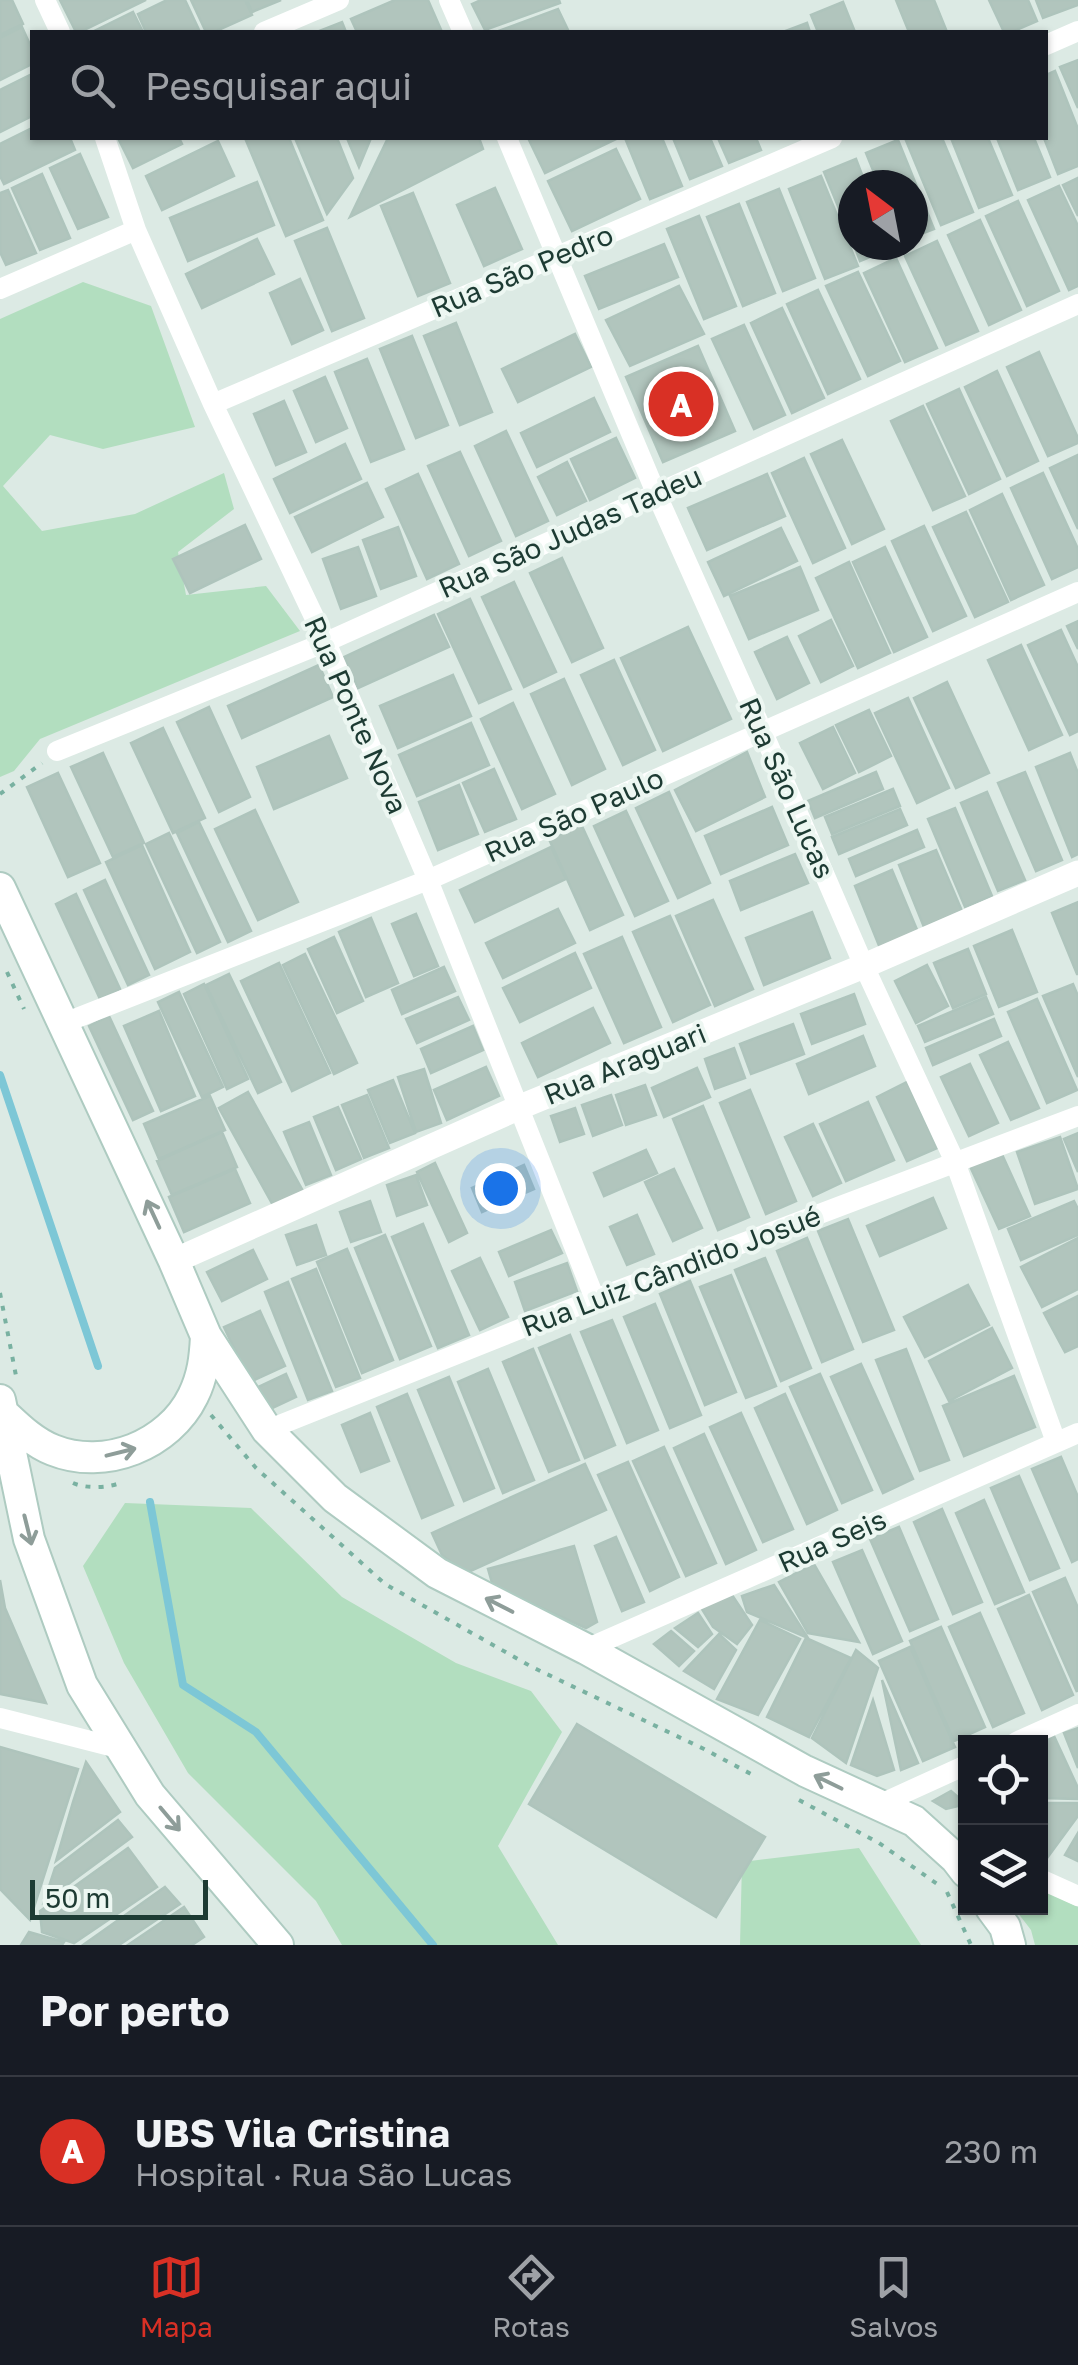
<!DOCTYPE html>
<html lang="pt">
<head>
<meta charset="utf-8">
<style>
	:root { --surface:#171b24; --page:#20242c; --text:#f1f3f6; --muted:#9ea1a6; --line:#363941; --accent:#d93025 }
	body { margin:0; font-family:"Golos Text",sans-serif; background:var(--page); color:var(--text) }
	.controls { position:absolute; right:30px; bottom:30px; display:grid; overflow:hidden; border-radius:0px; box-shadow:0 2px 8px #0004 }
	.controls button { width:90px; height:90px; display:grid; place-items:center; padding:0; border:0; border-bottom:2px solid var(--line); background:var(--surface); color:var(--text); font:50px sans-serif }
	.compass { position:absolute; left:838px; top:170px; width:90px; height:90px; border-radius:50%; background:var(--surface); box-shadow:0 2px 8px #0004; rotate:328deg }
	.scale { position:absolute; left:30px; bottom:25px; width:178px; box-sizing:border-box; padding-left:10px; border:5px solid #1d3b33; border-top:0; font-size:28px; line-height:35px; white-space:nowrap; color:#1d3b33; -webkit-text-stroke:8px #edf7f2; paint-order:stroke }
	.you { position:absolute; left:500px; top:1188px; width:35px; height:35px; margin:-25px; border:8px solid #fff; border-radius:50%; background:#1a73e8; box-shadow:0 0 0 15px #1a73e833 }
	.badge { display:grid; place-items:center; width:65px; height:65px; border-radius:50%; background:var(--accent); color:#fff; font-size:32px; font-weight:700 }
	.pin { position:absolute; translate:-50% -50%; border:5px solid #fff; box-shadow:0 2px 10px #0006 }
	.list { margin:0; padding:0; list-style:none }
	h2 { display:flex; justify-content:space-between; align-items:center; height:130px; margin:0; padding:0 40px; font-size:42px }
	h2 small { font-size:32px; font-weight:400; color:var(--muted) }
	.list li { display:grid; grid-template-columns:65px 1fr auto; gap:30px; align-items:center; box-sizing:border-box; height:150px; padding:0 40px; border-top:2px solid var(--line) }
	.list b { display:block; font-size:38px; white-space:nowrap }
	.list p { margin:0; font-size:32px; white-space:nowrap; color:var(--muted) }
	.list em { font-size:32px; font-style:normal; color:var(--muted) }
	.icon { flex:none; width:55px; height:55px; fill:none; stroke:currentColor; stroke-width:2; stroke-linecap:round; stroke-linejoin:round }
	.map { position:relative; flex:none; width:1078px; height:1945px; overflow:hidden }
	.search { position:absolute; background:var(--surface); box-shadow:0 2px 8px #0004; left:30px; right:30px; top:30px; height:110px; display:flex; align-items:center; gap:25px; box-sizing:border-box; padding:0 35px; border-radius:0px; color:var(--muted); font-size:38px }
	.sheet { height:280px; background:var(--surface) }
	nav { display:flex; justify-content:space-around; align-items:center; box-sizing:border-box; height:140px; border-top:2px solid var(--line); background:var(--surface); font-size:28px; color:var(--muted) }
	nav a { display:grid; justify-items:center; gap:5px }
	nav .on { color:var(--accent) }
	.map>svg:first-child { display:block }
	.green { fill:#b2debf }
	.lines { fill:none; stroke-linecap:round; stroke-linejoin:round }
	.stream { stroke:#7dc7d6; stroke-width:8 }
	.building { fill:#b1c5bd; stroke:#aec4bc; stroke-width:2.5 }
	.secondary-casing { stroke:#aecbc1; stroke-width:34 }
	.path { stroke:#79b1a1; stroke-width:4; stroke-dasharray:5 8; stroke-linecap:butt }
	.minor { stroke:#fff; stroke-width:20 }
	.tertiary { stroke:#fff; stroke-width:25 }
	.secondary { stroke:#fff; stroke-width:30 }
	.oneway { stroke:#8e9d99 }
	.labels { text-anchor:middle; stroke-width:8; stroke-linejoin:round; paint-order:stroke }
	.street-label { font-size:28px; fill:#1d3b33; stroke:#edf7f2 }
</style>
</head>
<body>
<div class="map">
<svg width="1078" height="1945" viewBox="0 0 1078 1945">
	<rect width="100%" height="100%" fill="#dceae4"/>
	<path class="green" d="M83 282 151 306 195 427 103 449 50 435 3 486 42 531 135 514 224 473 234 509 178 552 186 595 266 586 300 631 40 739 14 771 0 777V319Z
		M125 1503 251 1508 342 1597 456 1663 531 1691 562 1732 498 1846 558 1945H342L316 1901 188 1773 124 1663 83 1566Z
		M859 1848 921 1945H740L742 1862Z
		M1041 1889 1078 1907V1945H1035L1031 1930 1014 1908H1040Z"/>
	<g class="lines">
		<path class="stream" d="M0 1075 98 1366
			M150 1502 183 1685 256 1732 433 1945"/>
	</g>
	<path class="building" d="M0 0H12L23 24 0 35Z
		M60 0H146L80 32H76Z
		M167 0H185L200 32H146L138 14Z
		M191 0H245L252 15 214 32H206Z
		M247 0H281L252 12Z
		M395 0H428L442 32H357L351 19Z
		M481 0H559L560 3 485 30 472 4Z
		M896 0H934L947 32H909Z
		M989 0H1028L1037 21 1012 32H1004Z
		M1036 0H1078V5L1043 18Z
		M843 2 855 32H818L811 15Z
		M558 9 569 32H496Z
		M133 12 143 32H92Z
		M342 22 346 32H317Z
		M807 23 810 32H783Z
		M22 27 32 49V64L0 80V38Z
		M1078 60V108L1060 67Z
		M1055 71 1078 129V166L1058 174 1044 138 1046 75Z
		M32 74V116L0 132V90Z
		M32 128V138H70L75 150 4 184 0 176V144Z
		M118 138H179L182 144 133 168Z
		M245 138H289L323 220 286 236Z
		M295 138H337L353 178 327 214Z
		M347 138H371L359 167Z
		M388 138H479L483 149 350 217Z
		M534 138H618L545 173 529 140Z
		M625 138H662L682 186 650 199Z
		M673 138H710L722 166 690 179Z
		M718 138H756L761 150 729 163Z
		M905 138H942L973 212 941 225Z
		M951 138H988L1012 195 979 208Z
		M997 138H1034L1050 177 1018 190Z
		M898 140 934 229 913 237V185H879L866 153Z
		M218 141 234 176 162 210 146 176Z
		M616 149 640 199 572 231 548 181Z
		M80 154 108 217 78 229 50 168Z
		M856 159 866 185H853V243L824 172Z
		M42 174 70 238 40 250 12 188Z
		M821 176 858 266 825 279 789 189Z
		M1078 178V216L1063 185Z
		M257 182 274 225 188 261 170 218Z
		M1059 186 1078 226V286L1069 290 1028 200Z
		M495 188 522 249 484 266 457 205Z
		M779 189 815 278 783 291 747 202Z
		M8 190 36 253 6 265 0 252V193Z
		M413 193 450 283 418 296 381 206Z
		M1018 201 1059 291 1027 306 986 216Z
		M739 204 775 293 743 306 707 217Z
		M699 216 736 306 704 319 667 229Z
		M980 220 1021 310 989 325 948 235Z
		M327 228 364 318 332 331 295 241Z
		M257 239 274 274 202 308 186 274Z
		M937 241 978 331 946 345 905 256Z
		M664 244 678 277 599 309 585 276Z
		M854 245H891L892 248 860 261Z
		M896 258 937 348 905 362 864 273Z
		M858 272 900 361 868 376 826 286Z
		M300 279 323 330 292 344 270 293Z
		M679 286 704 334 630 366 606 320Z
		M818 290 860 379 828 394 787 304Z
		M782 308 824 398 792 413 751 323Z
		M456 323 492 412 460 425 424 336Z
		M744 325 785 415 754 429 712 339Z
		M575 334 591 367 518 402 502 369Z
		M412 336 448 425 416 438 380 349Z
		M698 346 735 431 663 462 626 377Z
		M1039 352 1078 438V443L1048 456 1007 367Z
		M367 359 404 449 371 462 335 372Z
		M997 371 1038 461 1007 476 965 387Z
		M325 377 347 428 316 442 294 391Z
		M959 389 1000 479 969 494 927 404Z
		M594 398 610 432 537 467 521 433Z
		M284 401 306 452 276 465 254 414Z
		M923 406 965 496 933 510 891 421Z
		M506 431 548 521 516 536 475 446Z
		M616 438 635 478 590 500 571 459Z
		M842 440 884 529 852 544 811 454Z
		M345 444 361 479 290 513 274 479Z
		M460 452 501 541 469 556 428 466Z
		M1078 455V529L1050 468Z
		M804 458 845 548 813 563 772 473Z
		M567 462 586 501 557 515 538 477Z
		M1043 473 1078 549V567L1052 579 1011 488Z
		M418 474 459 564 427 579 386 489Z
		M767 474 785 516 707 550 688 508Z
		M367 483 383 517 312 552 295 517Z
		M1002 494 1044 585 1011 600 970 510Z
		M966 512 1008 602 975 617 933 527Z
		M245 525 261 559 190 593 173 559Z
		M924 526 966 616 933 631 892 541Z
		M398 527 416 576 381 589 363 540Z
		M781 528 797 561 724 596 708 562Z
		M358 547 376 596 341 609 323 559Z
		M885 547 927 637 894 652 853 562Z
		M562 558 603 648 572 662 530 573Z
		M849 562 890 653 858 668 816 578Z
		M800 567 818 610 749 639 730 596Z
		M514 582 556 672 524 687 482 597Z
		M470 599 511 689 479 703 438 614Z
		M434 615 449 647 358 688 344 657Z
		M831 620 853 666 821 682 799 636Z
		M1078 621V649L1067 626Z
		M688 627 731 719 663 751 621 658Z
		M1061 630 1078 667V731L1070 735 1028 645Z
		M787 637 809 683 777 699 755 652Z
		M1021 645 1062 735 1029 750 988 660Z
		M614 660 655 750 623 765 581 675Z
		M319 665 333 697 242 738 228 706Z
		M453 675 471 716 398 748 380 706Z
		M564 679 605 769 572 785 531 694Z
		M947 682 989 773 956 788 914 698Z
		M908 698 949 788 917 803 875 713Z
		M513 703 555 794 522 809 481 719Z
		M209 707 250 797 219 812 177 722Z
		M869 710 891 756 859 772 836 725Z
		M471 723 489 765 417 796 399 755Z
		M833 727 855 773 823 789 800 743Z
		M163 728 205 818 173 833 131 743Z
		M329 736 347 778 274 809 257 767Z
		M747 752 765 797 696 831 675 790Z
		M103 753 144 843 113 857 71 767Z
		M1070 753 1078 773V854L1072 857 1036 767Z
		M494 769 516 819 485 832 463 783Z
		M876 772 883 789 815 818 808 801Z
		M1025 772 1062 860 1036 871 998 783Z
		M58 773 100 863 68 877 27 787Z
		M459 785 478 834 438 850 419 802Z
		M893 789 900 806 832 834 825 817Z
		M669 792 710 883 678 898 636 808Z
		M987 792 1025 880 998 891 961 803Z
		M772 807 788 845 721 874 705 836Z
		M955 808 992 896 965 907 928 819Z
		M900 809 907 825 839 854 832 837Z
		M255 810 298 902 258 920 215 829Z
		M626 811 668 901 635 916 594 826Z
		M199 822 251 931 228 942 177 833Z
		M581 824 623 915 590 930 549 839Z
		M917 830 924 847 856 876 849 859Z
		M169 833 220 942 197 953 146 844Z
		M142 845 190 952 155 969 106 862Z
		M551 847 566 879 475 922 460 890Z
		M936 850 962 911 924 927 899 865Z
		M795 854 808 883 741 910 730 881Z
		M892 870 918 932 880 948 855 886Z
		M105 880 149 975 128 985 84 890Z
		M76 894 120 989 100 999 56 904Z
		M713 900 753 989 715 1006 676 916Z
		M1078 902V974H1077L1052 913Z
		M558 909 575 943 503 978 486 943Z
		M812 912 830 958 764 985 746 938Z
		M416 914 438 966 414 976 392 924Z
		M670 916 710 1005 673 1022 633 932Z
		M371 918 398 983 366 997 339 932Z
		M1012 930 1037 992 999 1007 974 946Z
		M334 937 363 1001 337 1013 308 949Z
		M622 937 661 1027 624 1043 584 954Z
		M968 949 986 994 953 1008 934 963Z
		M575 953 591 988 520 1022 503 988Z
		M305 954 357 1063 334 1074 283 965Z
		M279 963 330 1073 292 1091 241 981Z
		M927 965 948 1006 916 1023 895 981Z
		M444 967 455 991 402 1014 392 990Z
		M229 974 281 1082 258 1093 206 985Z
		M204 984 248 1079 227 1089 184 994Z
		M1073 984 1078 996V1077L1043 996Z
		M179 992 223 1087 202 1097 158 1002Z
		M854 994 865 1024 812 1044 801 1014Z
		M458 997 469 1020 417 1043 406 1019Z
		M986 997 993 1014 925 1042 918 1026Z
		M1037 999 1077 1090 1047 1103 1008 1012Z
		M593 1008 610 1043 538 1077 522 1043Z
		M159 1011 195 1096 161 1111 124 1026Z
		M109 1016 153 1111 133 1120 89 1026Z
		M994 1019 1001 1036 933 1065 926 1048Z
		M793 1024 804 1054 751 1074 740 1044Z
		M473 1026 483 1050 431 1073 421 1049Z
		M863 1036 875 1066 809 1094 797 1064Z
		M1008 1042 1039 1108 1011 1120 980 1055Z
		M734 1048 745 1078 715 1089 705 1059Z
		M970 1064 998 1123 969 1136 941 1077Z
		M486 1067 499 1096 447 1120 434 1090Z
		M697 1068 710 1097 664 1117 652 1088Z
		M424 1069 441 1123 416 1132 398 1077Z
		M393 1080 415 1133 390 1143 368 1090Z
		M907 1082 937 1148 907 1161 877 1097Z
		M645 1085 656 1115 626 1125 616 1095Z
		M750 1090 796 1201 766 1214 720 1103Z
		M248 1092 303 1191 274 1207 219 1108Z
		M367 1095 389 1148 364 1158 342 1105Z
		M611 1095 622 1125 593 1136 582 1105Z
		M210 1096 225 1130 159 1159 144 1124Z
		M868 1102 894 1160 846 1181 820 1124Z
		M703 1106 749 1217 718 1230 673 1119Z
		M338 1107 361 1159 336 1170 314 1117Z
		M575 1108 584 1134 560 1142 551 1116Z
		M309 1122 331 1175 306 1185 284 1132Z
		M813 1124 841 1183 813 1196 785 1137Z
		M222 1132 237 1167 172 1195 157 1161Z
		M1078 1133V1172L1064 1139Z
		M1060 1137 1078 1189 1035 1204 1017 1152Z
		M646 1150 657 1173 604 1196 594 1173Z
		M1000 1150 1030 1216 999 1229 969 1164Z
		M435 1163 467 1233 449 1242 417 1172Z
		M524 1165 534 1189 482 1212 472 1188Z
		M235 1169 250 1203 184 1232 169 1197Z
		M674 1169 702 1228 673 1241 645 1182Z
		M416 1175 427 1205 397 1216 387 1185Z
		M933 1198 946 1228 880 1256 867 1226Z
		M370 1201 381 1232 351 1242 340 1212Z
		M1074 1201 1078 1209V1235L1021 1260 1008 1229Z
		M637 1215 654 1254 627 1265 610 1227Z
		M848 1219 894 1330 863 1342 818 1231Z
		M423 1224 469 1335 438 1348 392 1237Z
		M316 1225 326 1255 297 1265 286 1235Z
		M551 1230 562 1253 509 1276 499 1252Z
		M385 1235 431 1346 400 1359 355 1248Z
		M807 1238 853 1349 822 1362 777 1251Z
		M1078 1238V1289L1042 1307 1021 1267Z
		M347 1249 393 1360 362 1373 317 1262Z
		M253 1250 267 1279 222 1301 207 1272Z
		M480 1258 508 1317 480 1330 452 1271Z
		M765 1258 811 1368 781 1381 735 1270Z
		M567 1263 577 1291 525 1311 515 1282Z
		M316 1269 360 1378 336 1387 292 1279Z
		M731 1275 776 1386 746 1398 700 1287Z
		M690 1281 736 1392 705 1405 660 1294Z
		M288 1282 332 1391 308 1400 265 1292Z
		M968 1285 989 1325 925 1357 904 1317Z
		M1078 1296V1346L1065 1352 1044 1313Z
		M655 1304 701 1415 670 1428 624 1317Z
		M260 1311 285 1366 250 1382 224 1327Z
		M612 1320 658 1430 627 1443 581 1332Z
		M992 1328 1012 1368 949 1401 929 1361Z
		M570 1335 615 1445 585 1458 539 1348Z
		M533 1349 579 1460 549 1472 503 1362Z
		M906 1349 949 1460 920 1471 876 1360Z
		M861 1364 913 1479 883 1493 831 1377Z
		M488 1369 534 1480 503 1493 458 1382Z
		M286 1374 296 1397 268 1410 258 1387Z
		M820 1374 872 1490 842 1503 790 1387Z
		M1014 1376 1035 1427 964 1456 943 1406Z
		M449 1377 494 1488 464 1501 418 1390Z
		M407 1394 453 1505 422 1518 377 1407Z
		M785 1394 837 1510 807 1524 755 1408Z
		M370 1413 389 1461 361 1472 342 1425Z
		M741 1413 793 1529 763 1542 710 1427Z
		M704 1434 756 1550 726 1564 674 1448Z
		M664 1447 716 1563 686 1576 633 1461Z
		M1061 1457 1078 1497V1559L1072 1562 1032 1469Z
		M628 1462 679 1577 650 1591 598 1475Z
		M585 1464 606 1510 466 1573 442 1555 432 1533Z
		M1019 1476 1059 1568 1030 1580 991 1488Z
		M984 1500 1024 1592 995 1604 956 1513Z
		M942 1509 982 1602 953 1614 914 1522Z
		M899 1527 938 1619 910 1631 870 1539Z
		M616 1537 644 1602 622 1611 595 1546Z
		M574 1546 597 1622 586 1628 493 1586 488 1569Z
		M862 1550 902 1641 873 1654 833 1562Z
		M814 1564 859 1642 808 1633 779 1582Z
		M1065 1578 1078 1608 1077 1692 1033 1592Z
		M0 1580 5 1608 46 1703 0 1694Z
		M774 1585 808 1638 747 1612 742 1596Z
		M732 1595 752 1625 737 1644 713 1627 700 1606Z
		M1029 1595 1073 1695 1042 1710 998 1609Z
		M698 1613 712 1634 698 1647 675 1628Z
		M980 1613 1024 1713 993 1727 949 1627Z
		M760 1620 800 1639 758 1715 717 1699Z
		M941 1627 985 1727 954 1741 910 1641Z
		M671 1631 694 1651 679 1666 654 1644Z
		M719 1634 736 1650 714 1689 684 1671Z
		M806 1638 851 1658 809 1737 767 1717Z
		M910 1647 955 1747 923 1761 879 1661Z
		M856 1650 878 1668 846 1763 812 1738Z
		M882 1680 918 1763 901 1770Z
		M873 1700 894 1770 877 1776 851 1765Z
		M577 1724 765 1837 716 1917 529 1804Z
		M1078 1728V1768L1064 1733Z
		M1054 1736 1078 1788V1799L1040 1798V1743Z
		M0 1747 78 1769 30 1920 0 1889Z
		M86 1762 120 1812 56 1861 73 1802Z
		M951 1791 966 1804 946 1809 933 1801Z
		M1048 1803H1078V1816L1047 1858 1040 1854V1818Z
		M118 1820 132 1837 44 1902 55 1868Z
		M1078 1833V1861L1065 1855Z
		M128 1848 157 1887 74 1943 42 1932 40 1911Z
		M165 1887 180 1904 119 1945H83Z
		M184 1907 204 1937 192 1945H128Z
		M29 1932 64 1942 62 1945H21Z"/>
	<g class="lines">
		<defs>
			<path id="secondary" d="M0 888 174 1261 206 1336 267 1430 335 1498 437 1573 586 1649 805 1771 914 1821 956 1859 966 1872
				M0 1400 29 1539 82 1685 150 1795 278 1945
				M3 1413C18 1427 33 1442 53 1450 105 1471 169 1445 193 1396 203 1376 205 1357 206 1336
				M991 1908 1005 1927 1010 1945"/>
		</defs>
		<use href="#secondary" class="secondary-casing"/>
		<path class="path" d="M0 794 42 763
			M7 972 24 1009
			M0 1293 17 1381
			M211 1415 256 1468 385 1584 532 1667 704 1749 751 1774
			M73 1483C86 1489 110 1488 122 1482
			M799 1800 879 1843 940 1886
			M947 1892 971 1945"/>
		<path class="minor" d="M45 0 60 32
			M449 0 463 32
			M264 32 339 0
			M1046 45 1078 31
			M105 138 136 230 213 404 326 642 428 880 595 1299
			M507 138 656 493 762 730 864 966 955 1162 1056 1442
			M0 289 136 230
			M213 404 832 138
			M57 751 326 642 1078 304
			M64 1023 428 880 1078 592
			M267 1430 595 1299 1078 1116
			M586 1649 1078 1433
			M0 1718 122 1749
			M1016 1742 1078 1714
			M876 1806 966 1765
			M1040 1879 1078 1896"/>
		<path class="tertiary" d="M174 1261 520 1107 864 966 1078 873"/>
		<use href="#secondary" class="secondary"/>
	</g>
	<defs><path id="oneway-shaft" d="M-6 0H5M1.5-3L5.5 0L1.5 3" fill="none" stroke-width="1.6" stroke-linecap="round" stroke-linejoin="round" transform="scale(2.5)"/></defs>
	<g class="oneway">
		<use href="#oneway-shaft" transform="translate(153 1214) rotate(-115)"/>
		<use href="#oneway-shaft" transform="translate(121 1452) rotate(-14)"/>
		<use href="#oneway-shaft" transform="translate(28 1530) rotate(76)"/>
		<use href="#oneway-shaft" transform="translate(499 1605) rotate(-153)"/>
		<use href="#oneway-shaft" transform="translate(828 1782) rotate(-154)"/>
		<use href="#oneway-shaft" transform="translate(170 1819) rotate(50)"/>
	</g>
	<g class="labels">
		<g class="street-label">
			<text transform="translate(522 271) rotate(-23)" y="10">Rua São Pedro</text>
			<text transform="translate(570 532) rotate(-24)" y="10">Rua São Judas Tadeu</text>
			<text transform="translate(356 715) rotate(66)" y="10">Rua Ponte Nova</text>
			<text transform="translate(787 788) rotate(66)" y="10">Rua São Lucas</text>
			<text transform="translate(574 815) rotate(-24)" y="10">Rua São Paulo</text>
			<text transform="translate(625 1064) rotate(-22)" y="10">Rua Araguari</text>
			<text transform="translate(671 1271) rotate(-21)" y="10">Rua Luiz Cândido Josué</text>
			<text transform="translate(832 1541) rotate(-24)" y="10">Rua Seis</text>
		</g>
	</g>
</svg>
<div class="controls">
<button><svg class="icon" aria-label="locate" viewBox="0 0 24 24"><circle cx="12" cy="12" r="6"/><path d="M12 2v4M12 18v4M2 12h4M18 12h4"/></svg></button>
<button><svg class="icon" aria-label="layers" viewBox="0 0 24 24"><path d="M12 4l9 5-9 5-9-5zM3 14l9 5 9-5"/></svg></button>
</div>
<svg class="compass" viewBox="-18 -18 36 36"><path d="M0-13l5 13h-10z" fill="#e53935"/><path d="M0 13l5-13h-10z" fill="#9ea1a6"/></svg>
<div class="scale">50 m</div>
<div class="you"></div>
<div class="pin badge" style="left:681px;top:404px">A</div>
<div class="search"><svg class="icon" aria-label="search" viewBox="0 0 24 24"><circle cx="10" cy="10" r="6"/><path d="M15 15l6 6"/></svg>Pesquisar aqui</div>
</div>
<section class="sheet">
<h2>Por perto<small></small></h2>
<ul class="list">
<li><span class="badge">A</span><div><b>UBS Vila Cristina</b><p>Hospital · Rua São Lucas</p></div><em>230 m</em></li>
</ul>
</section>
<nav>
<a class="on"><svg class="icon" aria-label="map" viewBox="0 0 24 24"><path d="M3 6l6-2 6 2 6-2v14l-6 2-6-2-6 2zM9 4v14M15 6v14"/></svg>Mapa</a>
<a><svg class="icon" aria-label="directions" viewBox="0 0 24 24"><path d="M12 3l9 9-9 9-9-9zM9 14v-3h6M13 9l2 2-2 2"/></svg>Rotas</a>
<a><svg class="icon" aria-label="saved" viewBox="0 0 24 24"><path d="M7 4h10v16l-5-4-5 4z"/></svg>Salvos</a>
</nav>
</body>
</html>
